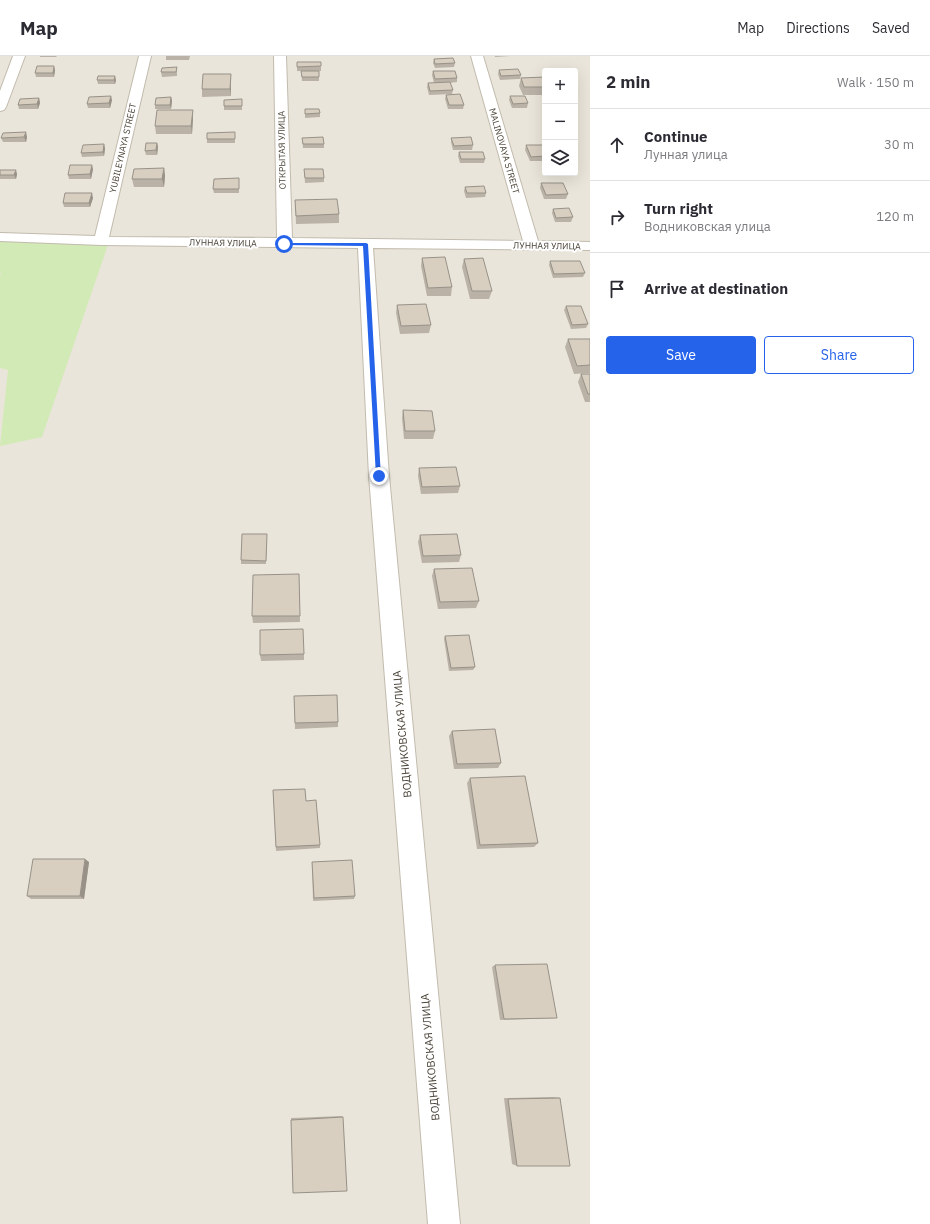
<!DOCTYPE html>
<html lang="en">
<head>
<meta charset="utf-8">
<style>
	:root { --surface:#fff; --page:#f2f2f3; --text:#2b2b33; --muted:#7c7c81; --line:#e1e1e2; --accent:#2563eb }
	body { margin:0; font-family:"IBM Plex Sans",sans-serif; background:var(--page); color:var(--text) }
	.controls { position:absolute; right:12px; top:12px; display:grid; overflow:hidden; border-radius:4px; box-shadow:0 4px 16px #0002 }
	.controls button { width:36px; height:36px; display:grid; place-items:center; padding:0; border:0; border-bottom:1px solid var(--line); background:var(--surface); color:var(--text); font:20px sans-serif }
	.stop { position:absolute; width:12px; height:12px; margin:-9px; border:3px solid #2563eb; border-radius:50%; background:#fff }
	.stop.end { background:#2563eb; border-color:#fff; box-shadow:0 1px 4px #0008 }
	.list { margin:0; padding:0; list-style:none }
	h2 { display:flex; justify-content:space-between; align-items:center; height:52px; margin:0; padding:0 16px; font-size:17px }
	h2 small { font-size:13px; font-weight:400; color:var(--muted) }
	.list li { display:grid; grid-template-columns:26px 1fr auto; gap:12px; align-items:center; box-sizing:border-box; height:72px; padding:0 16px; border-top:1px solid var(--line) }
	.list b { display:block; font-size:15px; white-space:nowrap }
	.list p { margin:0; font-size:13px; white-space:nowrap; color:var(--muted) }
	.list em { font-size:13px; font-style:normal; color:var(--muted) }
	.actions { display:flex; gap:8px; padding:12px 16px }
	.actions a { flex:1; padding:9px 0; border:1px solid var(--accent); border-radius:4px; text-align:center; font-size:14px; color:var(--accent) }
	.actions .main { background:var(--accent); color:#fff }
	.icon { flex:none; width:22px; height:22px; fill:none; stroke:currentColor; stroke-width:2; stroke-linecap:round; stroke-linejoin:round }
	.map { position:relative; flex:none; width:590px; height:1168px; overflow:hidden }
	header { display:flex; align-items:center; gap:24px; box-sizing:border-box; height:56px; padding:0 20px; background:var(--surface); border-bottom:1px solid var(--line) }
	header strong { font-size:19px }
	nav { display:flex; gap:22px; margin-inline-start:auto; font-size:14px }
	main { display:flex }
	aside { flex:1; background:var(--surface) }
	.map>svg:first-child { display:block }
	.residential { fill:#eae5da; fill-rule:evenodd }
	.green { fill:#d2eab5 }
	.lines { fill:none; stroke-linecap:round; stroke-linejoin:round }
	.minor-casing { stroke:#c2bbae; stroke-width:2 }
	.minor { fill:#fff; fill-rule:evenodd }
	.wall { fill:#bab2a6 }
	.shaded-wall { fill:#979187 }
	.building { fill:#d8cfc1; stroke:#979187 }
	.route { fill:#2563eb }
	.labels { text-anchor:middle; stroke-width:4; stroke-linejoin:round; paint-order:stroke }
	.far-street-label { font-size:9px; fill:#4b4439; stroke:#fff }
	.street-label { font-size:11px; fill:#4b4439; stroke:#fff }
</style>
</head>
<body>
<header>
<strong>Map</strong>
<nav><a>Map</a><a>Directions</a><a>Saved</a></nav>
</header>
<main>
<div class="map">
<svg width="590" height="1168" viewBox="0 0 590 1168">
	<rect width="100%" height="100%" fill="#f6f3ec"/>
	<path class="residential" d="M0 0H590V1168H0ZM545 15H575V117H545Z"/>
	<path class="green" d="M0 182 110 183 42 381 0 390 8 314 0 312V220L1 218 0 217Z"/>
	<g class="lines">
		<defs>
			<path id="minor" d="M13 0H25L6 51 4 54 0 55V35Z
				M139 0H151L109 181 277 182 274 0H286L292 182 523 185 471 0H483L538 185 590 186V194L373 192 389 420 460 1168H428L369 420 358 192 101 189 0 185V177L95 180Z"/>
		</defs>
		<use href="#minor" class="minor-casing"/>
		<use href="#minor" class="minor"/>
	</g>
	<path class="wall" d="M40 0H57L56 1H40Z
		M166 0H190L189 4H166Z
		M495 0H510L495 1Z
		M434 3 455 7 454 11 435 12 433 7Z
		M297 6H321V15H297Z
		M55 14 54 21H36L35 17Z
		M499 14 521 19 520 23 500 24 498 18Z
		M177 15V20L162 21 161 16Z
		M301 15 319 21V25H302Z
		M433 15 457 22V26L450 27 453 34 452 38 429 39 427 31 428 27H434L432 19Z
		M545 21V39H523L519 30 521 22Z
		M97 24H116L115 28H98Z
		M231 25V40L202 41V33Z
		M446 39 464 49 463 53H448L445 43Z
		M510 40 528 47 527 52H512L509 44Z
		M171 41 172 45 171 53H155V49Z
		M39 42 40 47 38 53H19L18 49Z
		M242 43V54H224V50Z
		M112 44 110 52H88L87 48Z
		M305 53 320 57V61L305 62Z
		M193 62 192 78H156L155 70Z
		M235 76V87H207V83Z
		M27 81 26 86H3L1 82Z
		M302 82 324 88V92H303Z
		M451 82 473 89 472 94H453L451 86Z
		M157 87 158 91 157 99H146L145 95Z
		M104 88 105 93 104 100 82 101 81 97Z
		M526 89H545V105H530L525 94Z
		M459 96 485 103 484 107H460L458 100Z
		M164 112 165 120 164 131H134L132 123Z
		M93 113 91 123H69L68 119Z
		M304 113 324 122V126L305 127Z
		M0 114 17 118 16 123H0Z
		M239 122V137H214L213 133Z
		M541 127 568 138 566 143H544L540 132Z
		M465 131 486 137 485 141 466 142 464 135Z
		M93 142 90 151H64L63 147Z
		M295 144 339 158V167L296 168Z
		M553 153 573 161 571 166H555L552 157Z
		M422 202 452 231 451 240H427L421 210Z
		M464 203 492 235 489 243H470L462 211Z
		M550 205 585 217 583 221 553 222 549 209Z
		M397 249 431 269 429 277 400 278 396 257Z
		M566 250 588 268 586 272 571 273 564 254Z
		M568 283H590V317L574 318 565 291Z
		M581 318H590V346H585L578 326Z
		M403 354 435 375 433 383H404L402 362Z
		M419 412 460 430 458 437 421 438 418 420Z
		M420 479 461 499 459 506 422 507 418 486Z
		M267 482 266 508H241V504Z
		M434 513 479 545 476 552 438 553 432 520Z
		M299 518 300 566 253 567 252 560Z
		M445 580 475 611 473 614 449 615 444 583Z
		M304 598V604L261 605 260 599Z
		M294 640 338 666V671L295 673Z
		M452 675 501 707 498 712 454 713 449 680Z
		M470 722 538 787 534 791 477 793 467 727Z
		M273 734 306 745 320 789V792L276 795Z
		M89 806 84 843H31L27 840Z
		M312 806 355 840 354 843 313 845Z
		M495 909 557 962 500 964 492 911Z
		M554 1041 560 1042 517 1110 512 1108 504 1042Z
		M342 1060 343 1061 293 1137 291 1062Z"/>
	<path class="shaded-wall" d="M54 10 55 14 54 21 53 17Z
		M231 18V40L230 33Z
		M115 20 116 24 115 28 114 24Z
		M111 40 112 44 110 52 109 47Z
		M171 41 172 45 171 53 170 49Z
		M39 42 40 47 38 53 37 48Z
		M193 54V62L192 78 191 70Z
		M26 76 27 81 26 86 24 81Z
		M157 87 158 91 157 99 156 94Z
		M104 88 105 93 104 100 103 96Z
		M92 109 93 113 91 123 90 118Z
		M164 112 165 120 164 131 162 123Z
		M16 114 17 118 16 123 14 119Z
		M92 137 93 142 90 151 89 147Z
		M85 803 89 806 84 843 80 840Z"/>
	<path class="building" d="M453 2 455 7 435 8 434 3Z
		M297 6H321V10L297 11Z
		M37 10H54L53 17H35Z
		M177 11 176 16H161L162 12Z
		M518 13 521 19 501 20 499 14Z
		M301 15H319V21H302Z
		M433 15H455L457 22 435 23Z
		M203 18H231L230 33H202Z
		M98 20H115L114 24H97Z
		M545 21V31H524L521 22Z
		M450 26 453 34 430 35 428 27Z
		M460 38 464 49H449L446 39Z
		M111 40 109 47 87 48 89 41Z
		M510 40H525L528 47 513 48Z
		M171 41 170 49H155L156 42Z
		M39 42 37 48 18 49 20 43Z
		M242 43V50H224V44Z
		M305 53H319L320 57 305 58Z
		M157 54H193L191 70H155Z
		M26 76 24 81 1 82 3 77Z
		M235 76V83H207V77Z
		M323 81 324 88H303L302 82Z
		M471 81 473 89 454 90 451 82Z
		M146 87H157L156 94 145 95Z
		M104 88 103 96 81 97 83 89Z
		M526 89H545V100L531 101Z
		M459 96H483L485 103H461Z
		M70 109H92L90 118 68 119Z
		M164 112 162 123H132L134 113Z
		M304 113H323L324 122H305Z
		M0 114H16L14 119H0Z
		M239 122V133H213L214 123Z
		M541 127H563L568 138 546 139Z
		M484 130 486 137H467L465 131Z
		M65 137H92L89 147H63Z
		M337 143 339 158 296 160 295 144Z
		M569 152 573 161 556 162 553 153Z
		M445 201 452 231 428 232 422 202Z
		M483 202 492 235H472L464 203Z
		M550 205H580L585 217 554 218Z
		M426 248 431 269 401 270 397 249Z
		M566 250H581L588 268 572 269Z
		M568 283H590V309L577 310Z
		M581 318H590V338H588Z
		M403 354 432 355 435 375H405Z
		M456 411 460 430 422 431 419 412Z
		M242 478H267L266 505 241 504Z
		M457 478 461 499 423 500 420 479Z
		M472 512 479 545 440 546 434 513Z
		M299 518 300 560H252L253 519Z
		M303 573 304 598 260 599V574Z
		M469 579 475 611 451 612 445 580Z
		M337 639 338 666 295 667 294 640Z
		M495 673 501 707 457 708 452 675Z
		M525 720 538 787 480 789 470 722Z
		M305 733 306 745 316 744 320 789 276 791 273 734Z
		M33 803H85L80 840H27Z
		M352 804 355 840 314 842 312 806Z
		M547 908 557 962 504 963 495 909Z
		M560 1042 570 1110H517L508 1043Z
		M343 1061 347 1135 293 1137 291 1064Z"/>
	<path class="route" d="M283 187H366L368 188 381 422 376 420 363 190 284 189Z"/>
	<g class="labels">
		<g class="far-street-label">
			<text transform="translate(123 92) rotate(-77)" y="3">YUBILEYNAYA STREET</text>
			<text transform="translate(282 94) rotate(-91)" y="3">ОТКРЫТАЯ УЛИЦА</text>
			<text transform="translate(504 95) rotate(74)" y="3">MALINOVAYA STREET</text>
			<text transform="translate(223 187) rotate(1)" y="3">ЛУННАЯ УЛИЦА</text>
			<text transform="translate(547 190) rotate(1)" y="3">ЛУННАЯ УЛИЦА</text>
		</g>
		<g class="street-label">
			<text transform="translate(402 678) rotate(-95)" y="4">ВОДНИКОВСКАЯ УЛИЦА</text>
			<text transform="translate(430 1001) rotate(-95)" y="4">ВОДНИКОВСКАЯ УЛИЦА</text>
		</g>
	</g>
</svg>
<div class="controls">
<button>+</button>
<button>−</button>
<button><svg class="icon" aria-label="layers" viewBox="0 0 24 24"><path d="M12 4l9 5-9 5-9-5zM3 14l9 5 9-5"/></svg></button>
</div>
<div class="stop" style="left:284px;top:188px"></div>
<div class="stop end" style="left:379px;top:420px"></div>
</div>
<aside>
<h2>2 min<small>Walk · 150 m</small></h2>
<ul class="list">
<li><svg class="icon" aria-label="ahead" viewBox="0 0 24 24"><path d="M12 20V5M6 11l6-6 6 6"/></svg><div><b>Continue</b><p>Лунная улица</p></div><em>30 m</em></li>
<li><svg class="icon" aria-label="right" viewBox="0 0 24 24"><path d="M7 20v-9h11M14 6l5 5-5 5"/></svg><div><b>Turn right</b><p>Водниковская улица</p></div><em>120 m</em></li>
<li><svg class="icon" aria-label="arrive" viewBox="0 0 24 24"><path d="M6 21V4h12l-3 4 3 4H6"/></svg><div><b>Arrive at destination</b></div></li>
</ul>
<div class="actions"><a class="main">Save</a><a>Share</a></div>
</aside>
</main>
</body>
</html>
